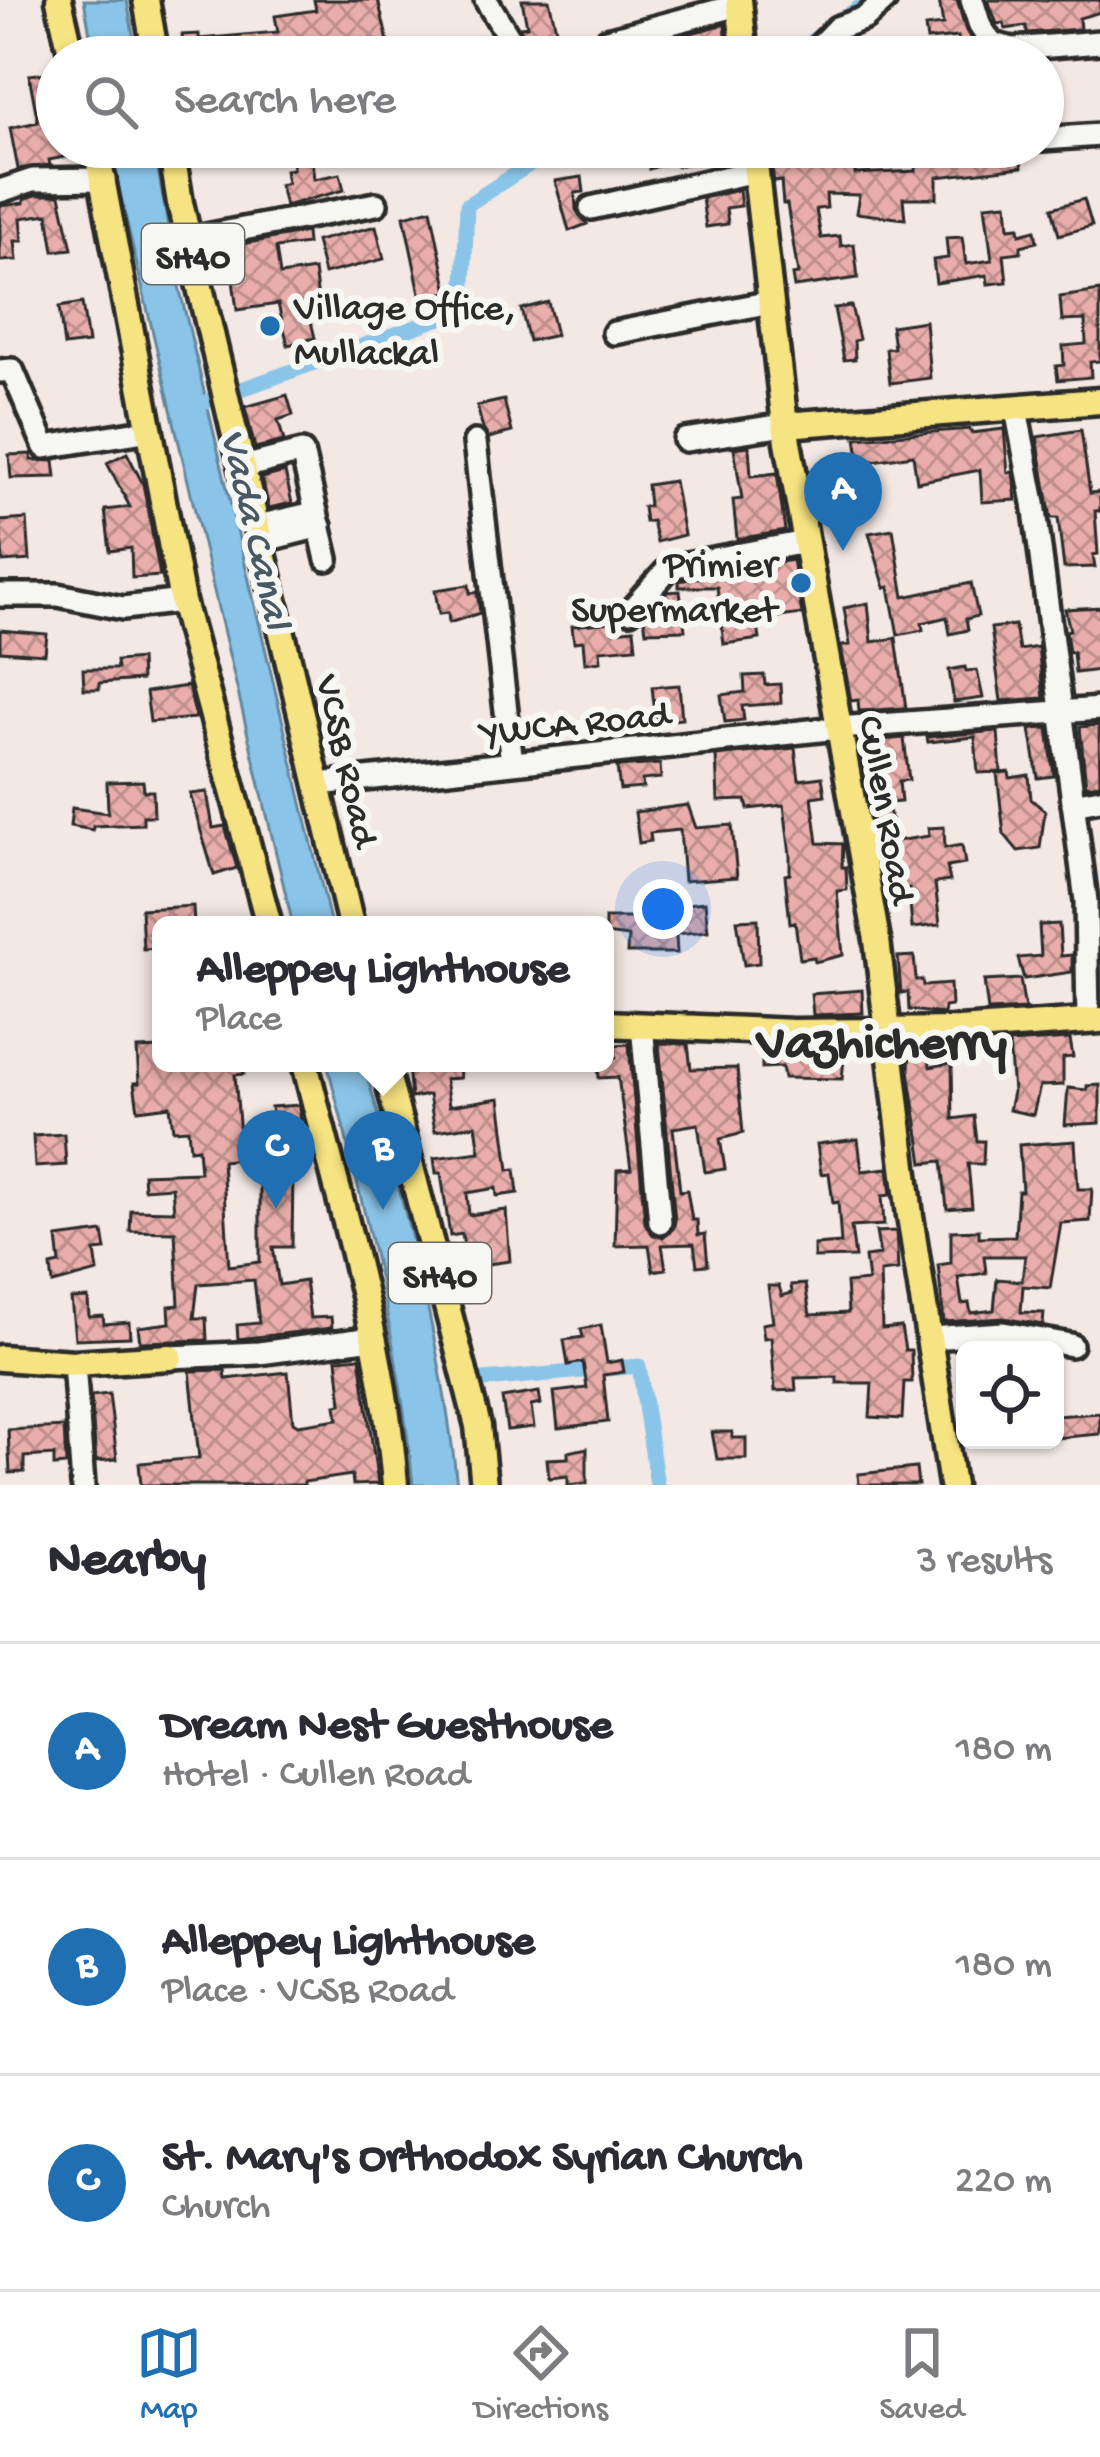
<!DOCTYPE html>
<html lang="en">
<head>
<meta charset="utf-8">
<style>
	:root { --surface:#fff; --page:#f7f7f7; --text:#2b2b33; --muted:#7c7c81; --line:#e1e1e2; --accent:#1f6fb2 }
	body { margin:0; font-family:"Gochi Hand",sans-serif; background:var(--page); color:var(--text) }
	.controls { position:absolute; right:36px; bottom:36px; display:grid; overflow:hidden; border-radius:18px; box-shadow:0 3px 9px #0004 }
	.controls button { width:108px; height:108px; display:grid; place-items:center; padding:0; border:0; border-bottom:3px solid var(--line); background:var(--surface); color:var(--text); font:60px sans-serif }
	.you { position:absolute; left:663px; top:909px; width:42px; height:42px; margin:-30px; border:9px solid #fff; border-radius:50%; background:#1a73e8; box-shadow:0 0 0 18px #1a73e833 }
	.badge { display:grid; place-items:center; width:78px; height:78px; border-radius:50%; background:var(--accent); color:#fff; font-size:39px; font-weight:700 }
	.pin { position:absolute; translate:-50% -99px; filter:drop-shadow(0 3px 6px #0008) }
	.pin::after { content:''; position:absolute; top:63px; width:42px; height:36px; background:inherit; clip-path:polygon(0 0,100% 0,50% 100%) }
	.popup { position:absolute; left:152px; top:916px; width:462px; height:156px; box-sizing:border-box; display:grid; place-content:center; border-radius:18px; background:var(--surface); filter:drop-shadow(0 3px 9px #0005); font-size:39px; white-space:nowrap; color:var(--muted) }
	.popup b { font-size:45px; color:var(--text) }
	.popup::after { content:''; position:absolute; left:50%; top:100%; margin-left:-24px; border:24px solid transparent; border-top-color:var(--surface) }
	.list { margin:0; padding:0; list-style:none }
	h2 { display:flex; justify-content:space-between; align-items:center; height:156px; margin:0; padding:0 48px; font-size:51px }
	h2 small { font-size:39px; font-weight:400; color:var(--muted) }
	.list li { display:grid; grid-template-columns:78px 1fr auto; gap:36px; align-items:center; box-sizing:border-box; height:216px; padding:0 48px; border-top:3px solid var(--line) }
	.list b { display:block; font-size:45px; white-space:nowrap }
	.list p { margin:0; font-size:39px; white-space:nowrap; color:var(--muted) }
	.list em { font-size:39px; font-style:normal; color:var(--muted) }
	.icon { flex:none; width:66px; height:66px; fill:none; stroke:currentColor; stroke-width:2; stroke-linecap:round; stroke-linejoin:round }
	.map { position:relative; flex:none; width:1100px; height:1485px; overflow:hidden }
	.search { position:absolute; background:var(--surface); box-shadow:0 3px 9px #0004; left:36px; right:36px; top:36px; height:132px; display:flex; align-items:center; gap:30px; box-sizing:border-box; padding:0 42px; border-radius:66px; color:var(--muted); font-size:45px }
	.sheet { height:804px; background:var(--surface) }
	nav { display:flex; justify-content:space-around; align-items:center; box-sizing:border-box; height:168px; border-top:3px solid var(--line); background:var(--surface); font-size:33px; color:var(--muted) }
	nav a { display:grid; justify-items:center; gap:6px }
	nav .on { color:var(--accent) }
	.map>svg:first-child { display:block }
	.water { fill:#8ac5e9; stroke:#64879d; stroke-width:3 }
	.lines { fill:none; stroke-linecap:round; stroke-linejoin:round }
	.canal { stroke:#8ac5e9; stroke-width:15 }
	.building { fill:url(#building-cross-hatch); stroke:#2b2b2b; stroke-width:3; fill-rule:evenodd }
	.minor-casing { stroke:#2b2b2b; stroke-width:30 }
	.major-casing { stroke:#2b2b2b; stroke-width:33 }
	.minor { stroke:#f6f6f2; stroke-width:21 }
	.major { stroke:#f6e381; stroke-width:24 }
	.poi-dot { fill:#1f6fb2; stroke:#f6f6f2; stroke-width:4.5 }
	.labels { text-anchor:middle; stroke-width:12; stroke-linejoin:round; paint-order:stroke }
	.shield { fill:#f6f6f2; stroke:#686867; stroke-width:3 }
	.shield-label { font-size:36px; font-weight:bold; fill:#2b2b2b }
	.poi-label { font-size:39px; fill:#2b2b2b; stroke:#f6f6f2; text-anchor:start }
	.street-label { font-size:39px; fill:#2b2b2b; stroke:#f6f6f2 }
	.water-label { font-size:42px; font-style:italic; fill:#485964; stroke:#f6f6f2 }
	.district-label { font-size:51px; font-weight:bold; fill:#2b2b2b; stroke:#f6f6f2 }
</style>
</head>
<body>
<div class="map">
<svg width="1100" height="1485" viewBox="0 0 1100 1485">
	<defs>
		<pattern id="building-cross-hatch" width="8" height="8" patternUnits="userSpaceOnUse" patternTransform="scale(3)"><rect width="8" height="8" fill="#e9aeab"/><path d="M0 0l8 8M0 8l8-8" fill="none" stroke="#bd8e8b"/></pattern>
	</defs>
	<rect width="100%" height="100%" fill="#f3e8e4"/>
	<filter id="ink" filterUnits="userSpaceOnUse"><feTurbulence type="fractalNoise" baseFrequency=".00833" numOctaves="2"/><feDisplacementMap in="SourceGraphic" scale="24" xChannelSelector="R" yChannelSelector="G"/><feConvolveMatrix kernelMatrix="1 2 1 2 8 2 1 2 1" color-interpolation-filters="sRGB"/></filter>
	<g filter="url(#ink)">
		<path class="water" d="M84 0H127L137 57H94Z
			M109 147H154L177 278 331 925H293Z
			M327 1063H363C405 1200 441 1342 457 1485H413C399 1341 363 1203 327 1063Z"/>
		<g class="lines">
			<path class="canal" d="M789 57 869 0
				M191 407 463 310 467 205 557 147
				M484 1380 639 1366 657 1485"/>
		</g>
		<path class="building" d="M314 0H378L390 50 375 53 373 43 354 42 329 54 325 40 270 48V57H184L182 35 199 34V39L278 32 275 16 316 10Z
			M522 0H549L559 41H565L566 57H549L548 44 526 48 520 27 527 26Z
			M939 0H957L966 31 982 57H961L958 37 927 40 925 27 943 25Z
			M988 0H1100V12L1079 18 1080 29 1027 33 1026 26 1005 29 1004 23 997 24Z
			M725 24 728 57H687L684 35Z
			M46 73 49 106 57 105V147H80V154L49 160 50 165 18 169 10 128 38 122 29 75Z
			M620 147H732V154L677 166 675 161 649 169V162H625Z
			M974 147H1017L1022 167 937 177V198H903L905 219 856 213 859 195 826 194 827 208 816 209 821 238 840 236 841 246 854 244 858 278 794 287 792 275 798 274 787 204H783L781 181 774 182 772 169 855 165V174L916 171 917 151 938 152V159L975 158Z
			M311 151 314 179 340 174 344 190 285 206 280 185 287 183 285 170 293 169 291 154Z
			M582 177 584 192 575 193 576 210 587 224 569 231 555 181Z
			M739 190 741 206 726 208 728 224 706 227 702 198Z
			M36 195H60L72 249 54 251 48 214 21 218 23 241H15L17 260 0 261V206L24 203V199Z
			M1084 199 1092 226 1059 235 1052 208Z
			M1007 203 1009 228 1019 227 1020 234 1035 230 1037 242 1021 246V252L1004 254 1007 282 988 284 987 275 936 283 933 260 948 258 946 238 962 237 966 264 992 260 985 205Z
			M431 209 448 292 421 298 404 216Z
			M376 226 384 259 324 274 316 241Z
			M306 232 307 244 276 248 280 275 314 270 318 299 306 301 315 338 288 345 278 304 237 310 232 273 226 274 222 248Z
			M1100 291V361L1090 362 1091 377 1058 380 1056 366 1064 365 1063 346 1086 344 1085 320 1062 321 1060 297Z
			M548 302 556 335 529 341 521 309Z
			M82 303 88 343 64 346 59 307Z
			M851 306 859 339 854 341 855 359 844 360 834 308Z
			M925 321 930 378 890 383 886 349 894 348 891 326Z
			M287 395 293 415 278 420 284 441 255 448 245 407Z
			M504 400 512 432 489 438 483 429 477 406Z
			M970 429 971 433 1004 429 1008 473 1013 472 1016 500 982 502 980 470 917 482 913 455 873 461 879 485 857 491 854 480 849 481 844 459 859 456 856 438Z
			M1081 430 1090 493 1100 492V511H1095L1098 554 1093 555 1095 567 1064 568 1058 518H1051L1037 437Z
			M749 446 751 476 777 473 785 531 737 539 733 500 742 499 734 448Z
			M127 453 143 484 160 576 132 578 131 548 110 551 105 510 130 507 107 463Z
			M31 454V460L54 461 56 477 11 478 9 455Z
			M285 472 292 503 269 508 262 478Z
			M674 481 684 535 657 542 652 521 645 522 643 507 649 506 647 485Z
			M27 519 30 560 3 562 0 521Z
			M893 529 904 597 971 583 978 616 966 619 968 630 950 634 947 617 922 623 923 630 898 635 889 587 885 588 869 533Z
			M792 560 802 614 757 620 760 639 724 644 717 587H679V581Z
			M469 585 470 593 477 592 480 613 449 623 448 613 439 614 435 590Z
			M680 591 685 630 646 631 644 618 648 613 664 612 662 598 667 592Z
			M868 603 872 642 896 638 906 708 859 711 858 700 851 701 841 646 850 645 844 608Z
			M1100 607V670L1075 673 1073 652 1069 653 1066 631 1070 630 1065 609Z
			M612 622 613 631 634 629 636 647 600 650 601 661 585 663 583 641 574 642 572 626Z
			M1015 625 1019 650 1038 647 1044 698 1001 701 991 628Z
			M0 630 47 634 45 654 0 651Z
			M140 659 141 680 99 683V689H84L83 669H117L116 661Z
			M965 667 966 671 977 670 983 698 954 702 949 670Z
			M764 675 765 685 780 684 781 703 742 706 744 720 725 722 721 695 745 692 744 676Z
			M679 685 682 719 656 722 652 687Z
			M188 686 196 718 150 722 146 692Z
			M1099 725 1100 784 1086 786 1080 727Z
			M1048 728 1054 776 1038 778 1030 729Z
			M998 731 1001 772 978 773 975 737 928 742 927 737Z
			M904 738 909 780 899 781 901 802 890 803 889 810 896 841 929 836 928 828 944 827 945 848 962 845 965 864 947 867 950 881 935 883 940 925 912 928 909 889 885 890 858 742Z
			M795 748 799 780 822 777 825 795 812 797 818 843 843 844 842 867H846L847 890 837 891 843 955 815 962 814 957 800 959 795 922 790 923 785 875 790 874V855L784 805 748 809 746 800 718 801 716 756Z
			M660 764 661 778 642 780 643 788 620 790 617 767Z
			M1009 772 1010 778 1029 775 1031 799 1045 811 1040 848 1018 851 1004 834 997 773Z
			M143 781 144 791H153L154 816H143V824L93 826V830L70 826 72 808 108 813 107 782Z
			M207 792 213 828 225 826 237 868 214 875 190 794Z
			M688 805 696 828 732 825 737 877 684 881 680 830 650 833 651 841 639 843 635 812Z
			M705 902 708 931 676 934 677 953H627L628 937 605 934V918H646L645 921 688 919 686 904Z
			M193 906 194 925H161V948L143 949 141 909Z
			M758 919 759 963 744 965 737 920Z
			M1059 924 1061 956 1072 955V972L1024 979 1018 958 1041 956 1039 925Z
			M914 956 916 980H922L923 986 950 984 951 1006 944 1007V1014L909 1010 908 992 901 993 898 957Z
			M1020 979 1025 1009 988 1011 984 981Z
			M862 990 863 1013 813 1015 811 994Z
			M1070 1039 1073 1057 1063 1058V1085L1040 1086 1033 1115 1009 1110 1013 1092 1009 1043Z
			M659 1043 688 1044 691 1069 737 1068 743 1133 720 1139 725 1169 705 1172 698 1124 673 1128 680 1191 687 1190 692 1220H697L698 1235 705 1234 708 1265 697 1266 694 1244 662 1245 666 1269 653 1271 649 1245 615 1246 617 1170 631 1169 618 1077 599 1078 598 1063 616 1058 615 1045 629 1044 645 1223 653 1235 663 1237 673 1229 675 1221Z
			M762 1047 845 1048 842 1079 784 1078 782 1067 762 1068Z
			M929 1047 930 1067 952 1063 953 1119 974 1116 977 1141H984L983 1164H968L972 1207 947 1209 942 1161 923 1163 909 1070 910 1048Z
			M161 1048V1063H242L244 1074 235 1075 242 1159 222 1161 229 1266 260 1262V1172H266L262 1142 275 1141 271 1107 299 1105 307 1169 293 1172 292 1247H273L279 1285 305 1281 310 1318 331 1317 332 1328 238 1339 237 1325 259 1323 254 1280 198 1284 194 1318H206L207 1340 140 1342 138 1327 170 1323 169 1306 179 1305 175 1232 130 1231 131 1210 174 1211 172 1187 144 1189 143 1174 200 1172 198 1148 190 1149 188 1129 173 1130 170 1106 138 1110 134 1083H139L137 1049Z
			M423 1063H459L460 1078 445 1079 449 1106 500 1098 509 1170 515 1169 518 1193 497 1196 496 1188 467 1193 469 1215 506 1210 510 1261 467 1267 462 1234 450 1236 441 1173H436L434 1158 480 1152 476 1125 435 1131 429 1095 411 1098 408 1065Z
			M1100 1085V1123L1065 1125 1068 1088 1087 1090V1086Z
			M64 1134 66 1165 35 1167 33 1136Z
			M858 1139 862 1171 888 1168 891 1195 882 1196 884 1225 851 1227 855 1257 814 1258V1245L841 1243 838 1202 833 1203 829 1173 821 1174 817 1144Z
			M1075 1141 1078 1189H1092L1090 1221 1061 1223 1050 1288 1023 1286 1021 1312 1044 1313 1043 1325 1003 1318 944 1322 938 1265 951 1263V1231L979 1230V1237L1015 1236 1018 1191H1022L1019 1145ZM984 1256H1025L1022 1281 997 1279 994 1310 971 1313 969 1303 962 1304 958 1277 986 1273Z
			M896 1231 898 1270 880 1272 881 1300 882 1329 901 1327 905 1350H911L912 1382H904L902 1419 870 1417 872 1383H837V1377L795 1378 796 1390 775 1391 771 1337 764 1338 762 1324 773 1322 768 1286H779L782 1296 792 1293 791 1285 805 1284 810 1315 848 1313 846 1283 868 1281 865 1257 880 1255 876 1232Z
			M103 1232 106 1250 95 1251 98 1272 53 1284 51 1266 60 1264 57 1238Z
			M88 1298 89 1317 103 1316 104 1324 129 1322 130 1337 75 1339 71 1299Z
			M601 1325 607 1363 622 1360 624 1372 603 1375 608 1422 558 1428 554 1392 587 1388 583 1362 568 1365 564 1340 583 1337 581 1329Z
			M360 1357 378 1484 353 1485 352 1475 304 1482V1485H141L139 1463 199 1458 190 1371 225 1370 226 1379 288 1372 293 1422 298 1425 338 1419 336 1405 342 1404 337 1359Z
			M539 1392 541 1404 531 1406 534 1427 507 1430 502 1398Z
			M109 1394 117 1459 96 1461 91 1396Z
			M1100 1413V1434L1055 1438V1416Z
			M64 1427 66 1465 54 1466V1455L24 1457V1472L10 1473 8 1430Z
			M712 1432H732V1438H746V1459H717Z
			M587 1448V1483L568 1485V1476L549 1478 547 1459 568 1458V1452Z
			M916 1468 918 1485H859L858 1474Z"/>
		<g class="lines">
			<defs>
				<path id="minor" d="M486 0 510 39 512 57
					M972 0 980 26 992 44 1013 49 1100 42
					M607 40 739 5
					M354 57H355
					M809 57 837 28 865 18 885 0
					M1043 139 1100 135
					M754 155 901 147
					M0 191 33 180 104 179
					M591 208 755 171
					M190 239 376 204
					M614 333 771 302
					M0 371 12 370 45 447 151 430
					M1016 409 1034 503 1086 901 1088 1020
					M685 440 785 425
					M475 442 512 763
					M243 467 302 452 327 559
					M258 526 310 514
					M261 541 320 526
					M0 595H58L123 608 182 601
					M630 611 670 567 806 542
					M319 784 838 728 1100 709
					M1073 804 1100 799
					M642 1025 660 1222
					M930 1338 1003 1333 1071 1345
					M170 1357 259 1353 373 1338
					M74 1363 83 1485"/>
				<path id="major" d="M59 0 72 57
					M146 0 156 57
					M739 0 745 57
					M96 147 182 601 269 925
					M171 147 180 203 351 925
					M753 147 785 425 877 940 910 1216 952 1485
					M785 425 1100 401
					M605 1024 793 1032 959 1030 1100 1020
					M305 1063C339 1202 384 1342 395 1485
					M384 1063 478 1426 484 1485
					M0 1358 74 1363 170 1357"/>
			</defs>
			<use href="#minor" class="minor-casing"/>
			<use href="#major" class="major-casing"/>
			<use href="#minor" class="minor"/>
			<use href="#major" class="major"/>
		</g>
	</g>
	<g class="poi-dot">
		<circle cx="270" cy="326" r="12"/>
		<circle cx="801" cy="583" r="12"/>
	</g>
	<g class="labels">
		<g class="shield">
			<rect x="142" y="224" width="102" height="60" rx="9"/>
			<rect x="389" y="1243" width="102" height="60" rx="9"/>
		</g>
		<g class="shield-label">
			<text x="193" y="267">SH40</text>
			<text x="440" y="1286">SH40</text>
		</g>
		<g class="poi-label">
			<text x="294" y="318">Village Office,<tspan x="294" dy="45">Mullackal</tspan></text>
			<text x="777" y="575" text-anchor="end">Primier<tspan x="777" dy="45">Supermarket</tspan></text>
		</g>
		<g class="street-label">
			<text transform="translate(575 720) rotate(-6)" y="14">YWCA Road</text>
			<text transform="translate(350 760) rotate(77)" y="14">VCSB Road</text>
			<text transform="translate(890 809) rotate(80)" y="14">Cullen Road</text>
		</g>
		<g class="water-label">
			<text transform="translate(259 528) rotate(77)" y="15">Vada Canal</text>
		</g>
		<g class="district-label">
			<text x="882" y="1056">Vazhicherry</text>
		</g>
	</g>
</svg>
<div class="controls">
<button><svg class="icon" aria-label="locate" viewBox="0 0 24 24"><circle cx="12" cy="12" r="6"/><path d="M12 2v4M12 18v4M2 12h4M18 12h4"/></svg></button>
</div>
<div class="you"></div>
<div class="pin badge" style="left:843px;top:551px">A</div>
<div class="pin badge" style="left:383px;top:1210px">B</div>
<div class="popup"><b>Alleppey Lighthouse</b>Place</div>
<div class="pin badge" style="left:276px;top:1209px">C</div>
<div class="search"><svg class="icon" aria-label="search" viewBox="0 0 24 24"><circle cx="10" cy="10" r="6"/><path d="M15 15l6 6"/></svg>Search here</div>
</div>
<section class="sheet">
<h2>Nearby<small>3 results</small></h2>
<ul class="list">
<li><span class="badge">A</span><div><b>Dream Nest Guesthouse</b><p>Hotel · Cullen Road</p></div><em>180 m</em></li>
<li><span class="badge">B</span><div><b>Alleppey Lighthouse</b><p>Place · VCSB Road</p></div><em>180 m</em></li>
<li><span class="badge">C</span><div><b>St. Mary's Orthodox Syrian Church</b><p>Church</p></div><em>220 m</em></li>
</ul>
</section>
<nav>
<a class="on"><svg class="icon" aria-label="map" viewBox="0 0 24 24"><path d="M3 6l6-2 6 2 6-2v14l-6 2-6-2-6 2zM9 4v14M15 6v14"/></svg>Map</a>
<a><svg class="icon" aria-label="directions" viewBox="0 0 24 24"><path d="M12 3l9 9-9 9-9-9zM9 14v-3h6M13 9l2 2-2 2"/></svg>Directions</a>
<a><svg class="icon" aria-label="saved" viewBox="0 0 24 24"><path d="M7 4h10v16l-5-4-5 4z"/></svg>Saved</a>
</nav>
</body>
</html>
